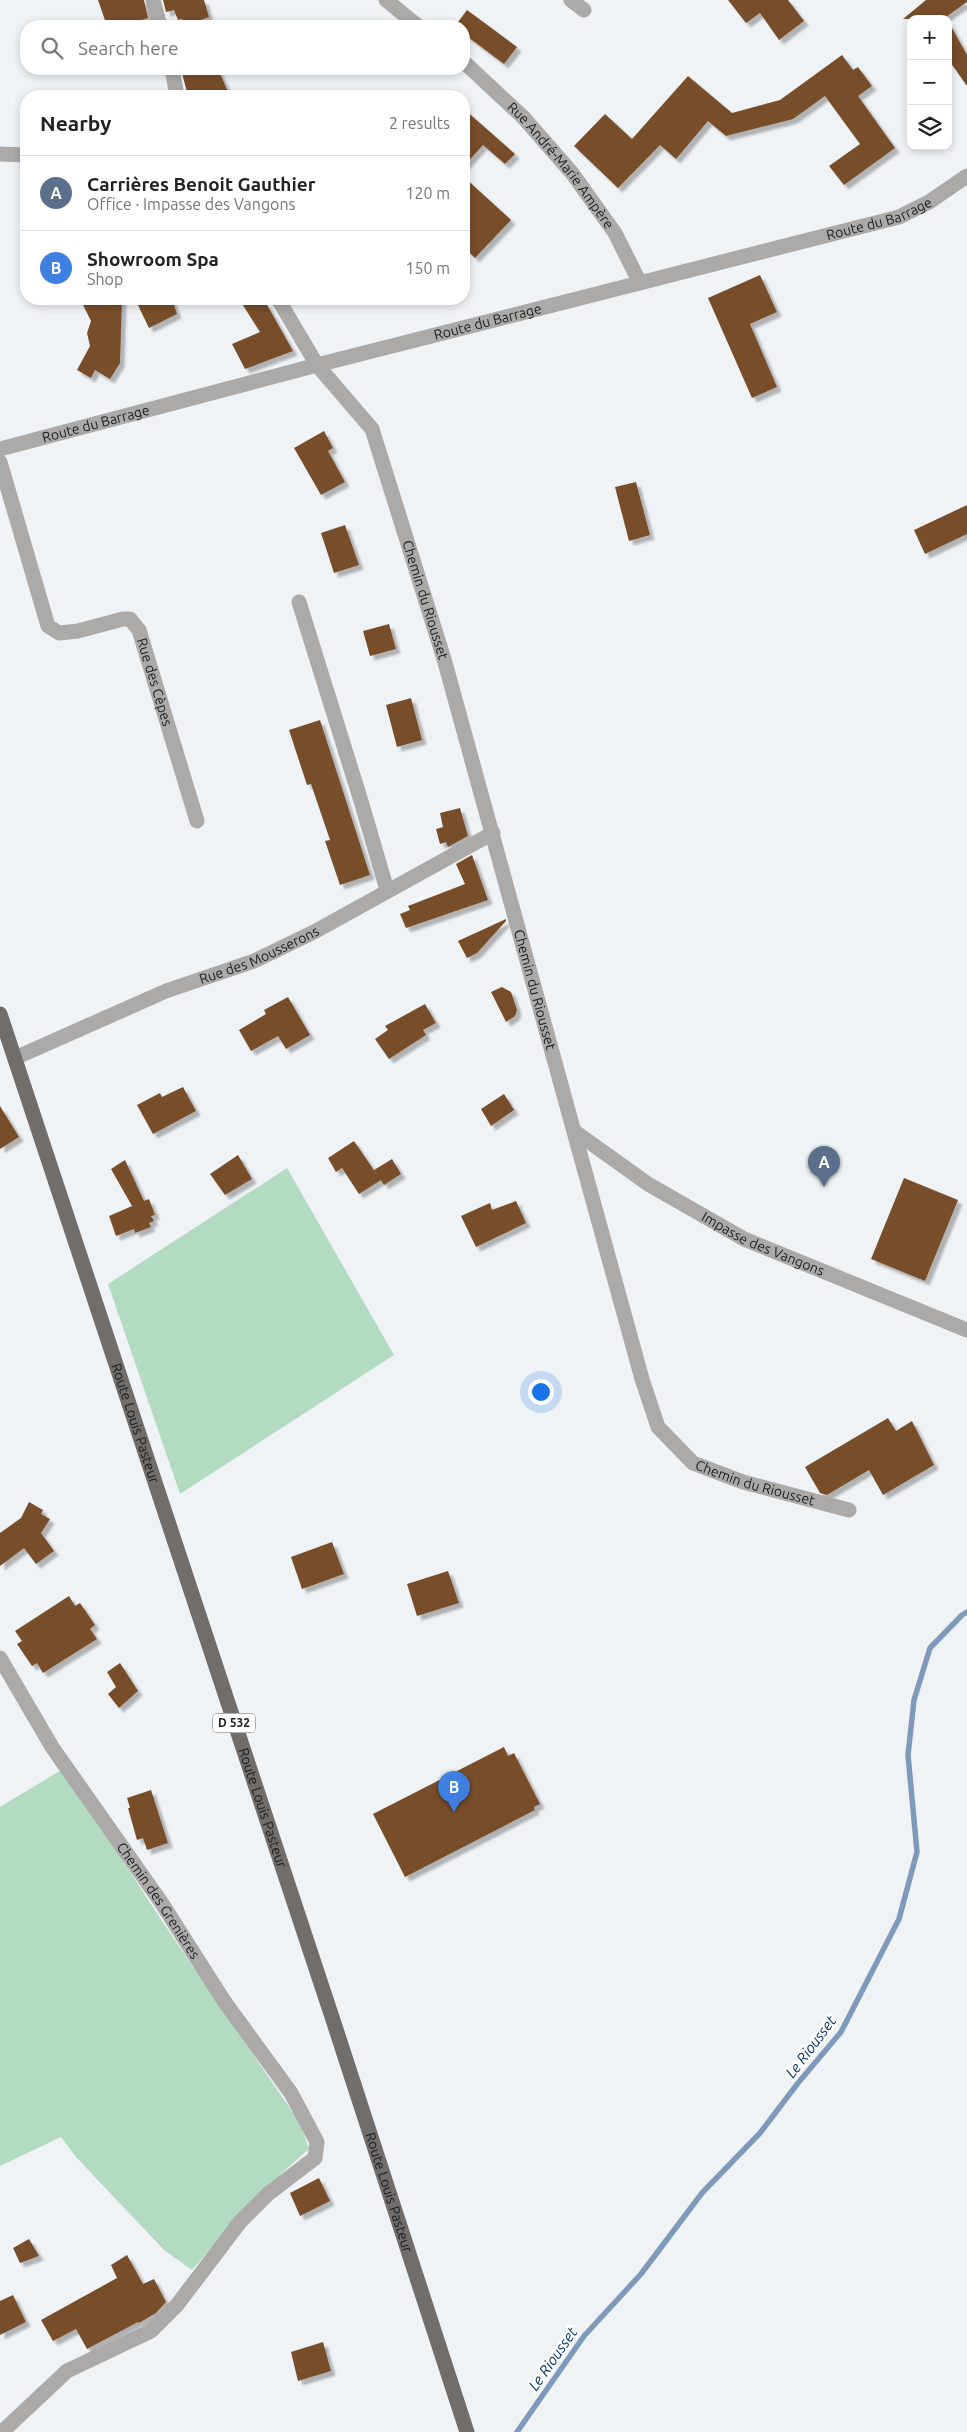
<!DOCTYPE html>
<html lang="en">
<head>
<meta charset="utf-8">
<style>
	:root { --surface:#fff; --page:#f2f2f2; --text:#222; --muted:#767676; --line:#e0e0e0; --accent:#0f766e }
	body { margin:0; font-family:Ubuntu,sans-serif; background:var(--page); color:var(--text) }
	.controls { position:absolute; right:15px; top:15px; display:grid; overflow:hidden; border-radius:10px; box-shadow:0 2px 8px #0003 }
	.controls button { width:45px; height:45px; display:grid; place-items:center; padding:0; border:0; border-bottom:1px solid var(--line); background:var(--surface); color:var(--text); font:25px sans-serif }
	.you { position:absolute; left:540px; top:1391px; width:18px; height:18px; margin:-12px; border:4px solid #fff; border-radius:50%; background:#1a73e8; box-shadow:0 0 0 8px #1a73e833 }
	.badge { display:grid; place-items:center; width:32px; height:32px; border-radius:50%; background:var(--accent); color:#fff; font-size:16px; font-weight:700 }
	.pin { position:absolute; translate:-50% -41px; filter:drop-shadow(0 1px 2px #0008) }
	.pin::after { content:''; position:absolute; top:26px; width:18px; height:15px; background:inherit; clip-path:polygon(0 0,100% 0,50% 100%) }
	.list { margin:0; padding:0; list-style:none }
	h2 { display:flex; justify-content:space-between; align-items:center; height:65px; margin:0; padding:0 20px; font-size:21px }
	h2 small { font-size:16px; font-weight:400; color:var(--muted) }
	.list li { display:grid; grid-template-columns:32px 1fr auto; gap:15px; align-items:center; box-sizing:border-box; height:75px; padding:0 20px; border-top:1px solid var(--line) }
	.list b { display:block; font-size:19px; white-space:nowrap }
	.list p { margin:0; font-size:16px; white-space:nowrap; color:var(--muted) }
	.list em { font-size:16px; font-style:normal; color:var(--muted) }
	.icon { flex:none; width:28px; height:28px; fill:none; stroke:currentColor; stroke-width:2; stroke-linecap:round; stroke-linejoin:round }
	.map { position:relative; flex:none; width:967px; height:2432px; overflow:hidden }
	.search { position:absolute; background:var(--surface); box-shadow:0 2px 8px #0003; left:20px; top:20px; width:450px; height:55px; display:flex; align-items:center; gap:12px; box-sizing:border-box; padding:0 18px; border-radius:20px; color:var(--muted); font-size:19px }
	.panel { position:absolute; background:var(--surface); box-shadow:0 2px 8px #0003; left:20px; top:90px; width:450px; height:215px; border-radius:20px }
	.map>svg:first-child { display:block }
	.green { fill:#b3dbc2 }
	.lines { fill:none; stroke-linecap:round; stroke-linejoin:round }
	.stream { stroke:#7e99b9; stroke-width:5.5 }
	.building { fill:#784e2c; filter:url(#shadow) }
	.minor { stroke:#abaaa9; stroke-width:15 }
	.major { stroke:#706d6b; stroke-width:15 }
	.labels { text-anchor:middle; stroke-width:5; stroke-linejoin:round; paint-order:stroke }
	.shield { fill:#fff; stroke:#5f6061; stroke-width:1 }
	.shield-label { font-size:12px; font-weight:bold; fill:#1b1c1d }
	.street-label { font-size:14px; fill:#1b1c1d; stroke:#fff }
	.water-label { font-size:15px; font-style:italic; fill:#003468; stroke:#fff }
</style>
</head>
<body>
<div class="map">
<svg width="967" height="2432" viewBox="0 0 967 2432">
	<defs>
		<filter id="shadow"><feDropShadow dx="4.5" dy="4.5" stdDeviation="1" flood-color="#0004"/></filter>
	</defs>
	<rect width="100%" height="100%" fill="#f0f3f6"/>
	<path class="green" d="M287 1168 394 1355 180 1494 108 1284Z
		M63 1769 162 1921 300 2123 309 2149 256 2196 192 2270 164 2250 75 2156 61 2137 0 2166V1807Z"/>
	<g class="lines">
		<path class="stream" d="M517 2432 584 2336 641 2274 702 2193 760 2133 798 2083 841 2032 899 1919 917 1852 908 1755 914 1700 930 1648 962 1615 967 1612"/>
	</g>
	<path class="building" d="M98 0H144L148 18 123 26H107Z
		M163 0H204L209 17 201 20 203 26H184L182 19 178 20 174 10 166 12Z
		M728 0H788L804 21 779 40 760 13 746 23Z
		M926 0H967V2L943 19H903Z
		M467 10 517 47 504 64 464 34V26H455Z
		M948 21 967 55V86L948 59Z
		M842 55 853 70 858 67 872 86 858 96 895 148 844 185 829 166 860 144 825 96 793 119 726 136 708 121 676 159 660 145 618 188 574 146 605 114 632 139 688 76 732 113 780 100Z
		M192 69H218L230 96H188L182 73Z
		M464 109 515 154 505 164 483 145 464 166Z
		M464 177 511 220 475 258 464 247Z
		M760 275 777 312 750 324 777 387 752 398 708 298Z
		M80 299H122L120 363 110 379 95 370 91 378 77 370 90 346 87 333 91 321Z
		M135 299H172L177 314 149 328Z
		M239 299H260L263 304 266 303 293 351 245 369 232 344 260 332Z
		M324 431 333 448 328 451 345 482 321 495 294 448Z
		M636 482 650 535 629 541 615 487Z
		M967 505V534L925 554 914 530Z
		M345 525 359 565 334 573 321 533Z
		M389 624 396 649 370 656 363 631Z
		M411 698 422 740 397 747 386 705Z
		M320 720 370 875 340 885 325 841 330 840 311 784 307 785 289 730Z
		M460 808 468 836 448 847 446 842 440 844 436 829 443 827 440 813Z
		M472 855 488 900 406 928 400 914 410 910 408 906 465 884 456 864Z
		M506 919V921L477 953 467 958 458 941Z
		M502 987 511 992 517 1010 515 1016 506 1022 491 992Z
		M288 997 310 1035 286 1049 278 1036 251 1051 239 1030 266 1014 264 1010Z
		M425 1004 436 1023 423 1030 426 1035 389 1059 375 1039 388 1030 385 1026Z
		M183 1087 196 1111 153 1134 137 1105 160 1093 162 1097Z
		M504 1094 514 1110 491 1126 481 1109Z
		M0 1106 19 1137 0 1149Z
		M354 1141 380 1179 374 1170 392 1159 401 1174 384 1185 381 1180 359 1194 342 1168 336 1172 328 1158Z
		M238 1155 252 1179 225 1195 210 1174Z
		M125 1160 144 1201 149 1199 155 1215 151 1216 154 1221 149 1223 151 1227 135 1233 134 1229 116 1236 109 1216 132 1206 111 1169Z
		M904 1178 958 1200 925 1281 871 1259Z
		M516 1201 526 1223 476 1247 461 1216 490 1203 492 1210Z
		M888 1418 896 1431 912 1421 934 1465 883 1495 869 1470 827 1495 820 1493 805 1467Z
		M29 1502 43 1510 41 1514 50 1519 41 1533 54 1551 36 1564 24 1548 0 1566V1533L21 1518Z
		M332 1542 344 1574 302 1589 291 1557Z
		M448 1571 459 1603 417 1616 407 1584Z
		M69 1596 75 1606 80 1603 95 1625 90 1629 97 1639 43 1673 37 1663 32 1666 17 1644 22 1641 15 1631Z
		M120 1663 138 1691 119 1708 108 1694 116 1687 107 1672Z
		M504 1747 508 1756 514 1753 540 1804 534 1807 535 1810 405 1877 373 1814Z
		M151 1790 168 1843 147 1850 143 1838 137 1840 128 1808H130L127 1798Z
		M319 2178 330 2201 300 2216 290 2193Z
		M29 2239 39 2256 20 2263 13 2248Z
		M127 2255 143 2284 154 2279 166 2302 156 2313 139 2323 138 2322 87 2349 76 2329 53 2341 41 2320 117 2278 111 2265Z
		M13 2295 26 2322 0 2335V2301Z
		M323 2342 331 2371 298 2381 291 2352Z"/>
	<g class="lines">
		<g class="minor">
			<path d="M153 0 160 26"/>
			<path d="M386 0 418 26"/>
			<path d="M571 0 584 10"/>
			<path id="s1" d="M464 62 523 117 572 173 615 233 640 283"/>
			<path d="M172 69 177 96"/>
			<path d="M0 154 26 155"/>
			<path id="s2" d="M278 299 317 365 372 429 444 659 642 1379 658 1427 693 1463 743 1482 849 1510"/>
			<path id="s3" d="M0 449 317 365 899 217 929 202 967 176"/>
			<path id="s4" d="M0 462 48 626 59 633 78 631 123 619H130L139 630 197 821"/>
			<path d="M299 602 361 801 387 890"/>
			<path id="s5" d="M15 1058 166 991 254 961 314 932 493 833"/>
			<path id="s6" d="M574 1131 648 1184 744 1239 967 1330"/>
			<path id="s7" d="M0 1658 52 1747 161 1902 224 2001 291 2093 317 2142 315 2158 268 2194 240 2222 177 2305 151 2331 67 2371 2 2432"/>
		</g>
		<path class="major" id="s8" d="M0 1014 334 2023 467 2432"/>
	</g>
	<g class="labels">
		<rect class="shield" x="213" y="1713.5" width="42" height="19" rx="4"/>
		<g class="shield-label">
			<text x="234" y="1727">D 532</text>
		</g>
		<g class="street-label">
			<text dy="5" stroke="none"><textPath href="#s1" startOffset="142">Rue André-Marie Ampère</textPath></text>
			<text dy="5" stroke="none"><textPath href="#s3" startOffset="909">Route du Barrage</textPath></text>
			<text dy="5" stroke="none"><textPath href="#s3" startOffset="504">Route du Barrage</textPath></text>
			<text dy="5" stroke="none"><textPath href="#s3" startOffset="99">Route du Barrage</textPath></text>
			<text dy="5" stroke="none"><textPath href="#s2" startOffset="340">Chemin du Riousset</textPath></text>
			<text dy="5" stroke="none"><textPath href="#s4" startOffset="325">Rue des Cèpes</textPath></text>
			<text dy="5" stroke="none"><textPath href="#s5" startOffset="265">Rue des Mousserons</textPath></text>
			<text dy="5" stroke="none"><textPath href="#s2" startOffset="745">Chemin du Riousset</textPath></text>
			<text dy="5" stroke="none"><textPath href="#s6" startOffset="221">Impasse des Vangons</textPath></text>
			<text dy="5" stroke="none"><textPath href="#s8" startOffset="431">Route Louis Pasteur</textPath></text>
			<text dy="5" stroke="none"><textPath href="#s2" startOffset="1315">Chemin du Riousset</textPath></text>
			<text dy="5" stroke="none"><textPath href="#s8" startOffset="836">Route Louis Pasteur</textPath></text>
			<text dy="5" stroke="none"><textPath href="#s7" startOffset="290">Chemin des Grenières</textPath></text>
			<text dy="5" stroke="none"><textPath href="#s8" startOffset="1241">Route Louis Pasteur</textPath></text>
		</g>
		<g class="water-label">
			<text transform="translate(811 2047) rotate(-53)" y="5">Le Riousset</text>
			<text transform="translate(553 2359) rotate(-55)" y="5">Le Riousset</text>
		</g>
	</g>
</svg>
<div class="controls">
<button>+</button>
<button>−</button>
<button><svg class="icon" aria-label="layers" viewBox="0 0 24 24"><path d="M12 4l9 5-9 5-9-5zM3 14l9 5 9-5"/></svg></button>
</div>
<div class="you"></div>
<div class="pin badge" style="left:824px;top:1187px;background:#5c6f8a">A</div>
<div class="pin badge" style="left:454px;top:1812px;background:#3f7fe0">B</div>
<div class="search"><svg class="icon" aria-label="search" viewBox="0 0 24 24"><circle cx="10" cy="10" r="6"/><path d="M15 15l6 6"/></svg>Search here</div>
<section class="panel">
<h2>Nearby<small>2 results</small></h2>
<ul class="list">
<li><span class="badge" style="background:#5c6f8a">A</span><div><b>Carrières Benoit Gauthier</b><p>Office · Impasse des Vangons</p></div><em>120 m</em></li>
<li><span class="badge" style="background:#3f7fe0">B</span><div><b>Showroom Spa</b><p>Shop</p></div><em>150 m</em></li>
</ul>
</section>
</div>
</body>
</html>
